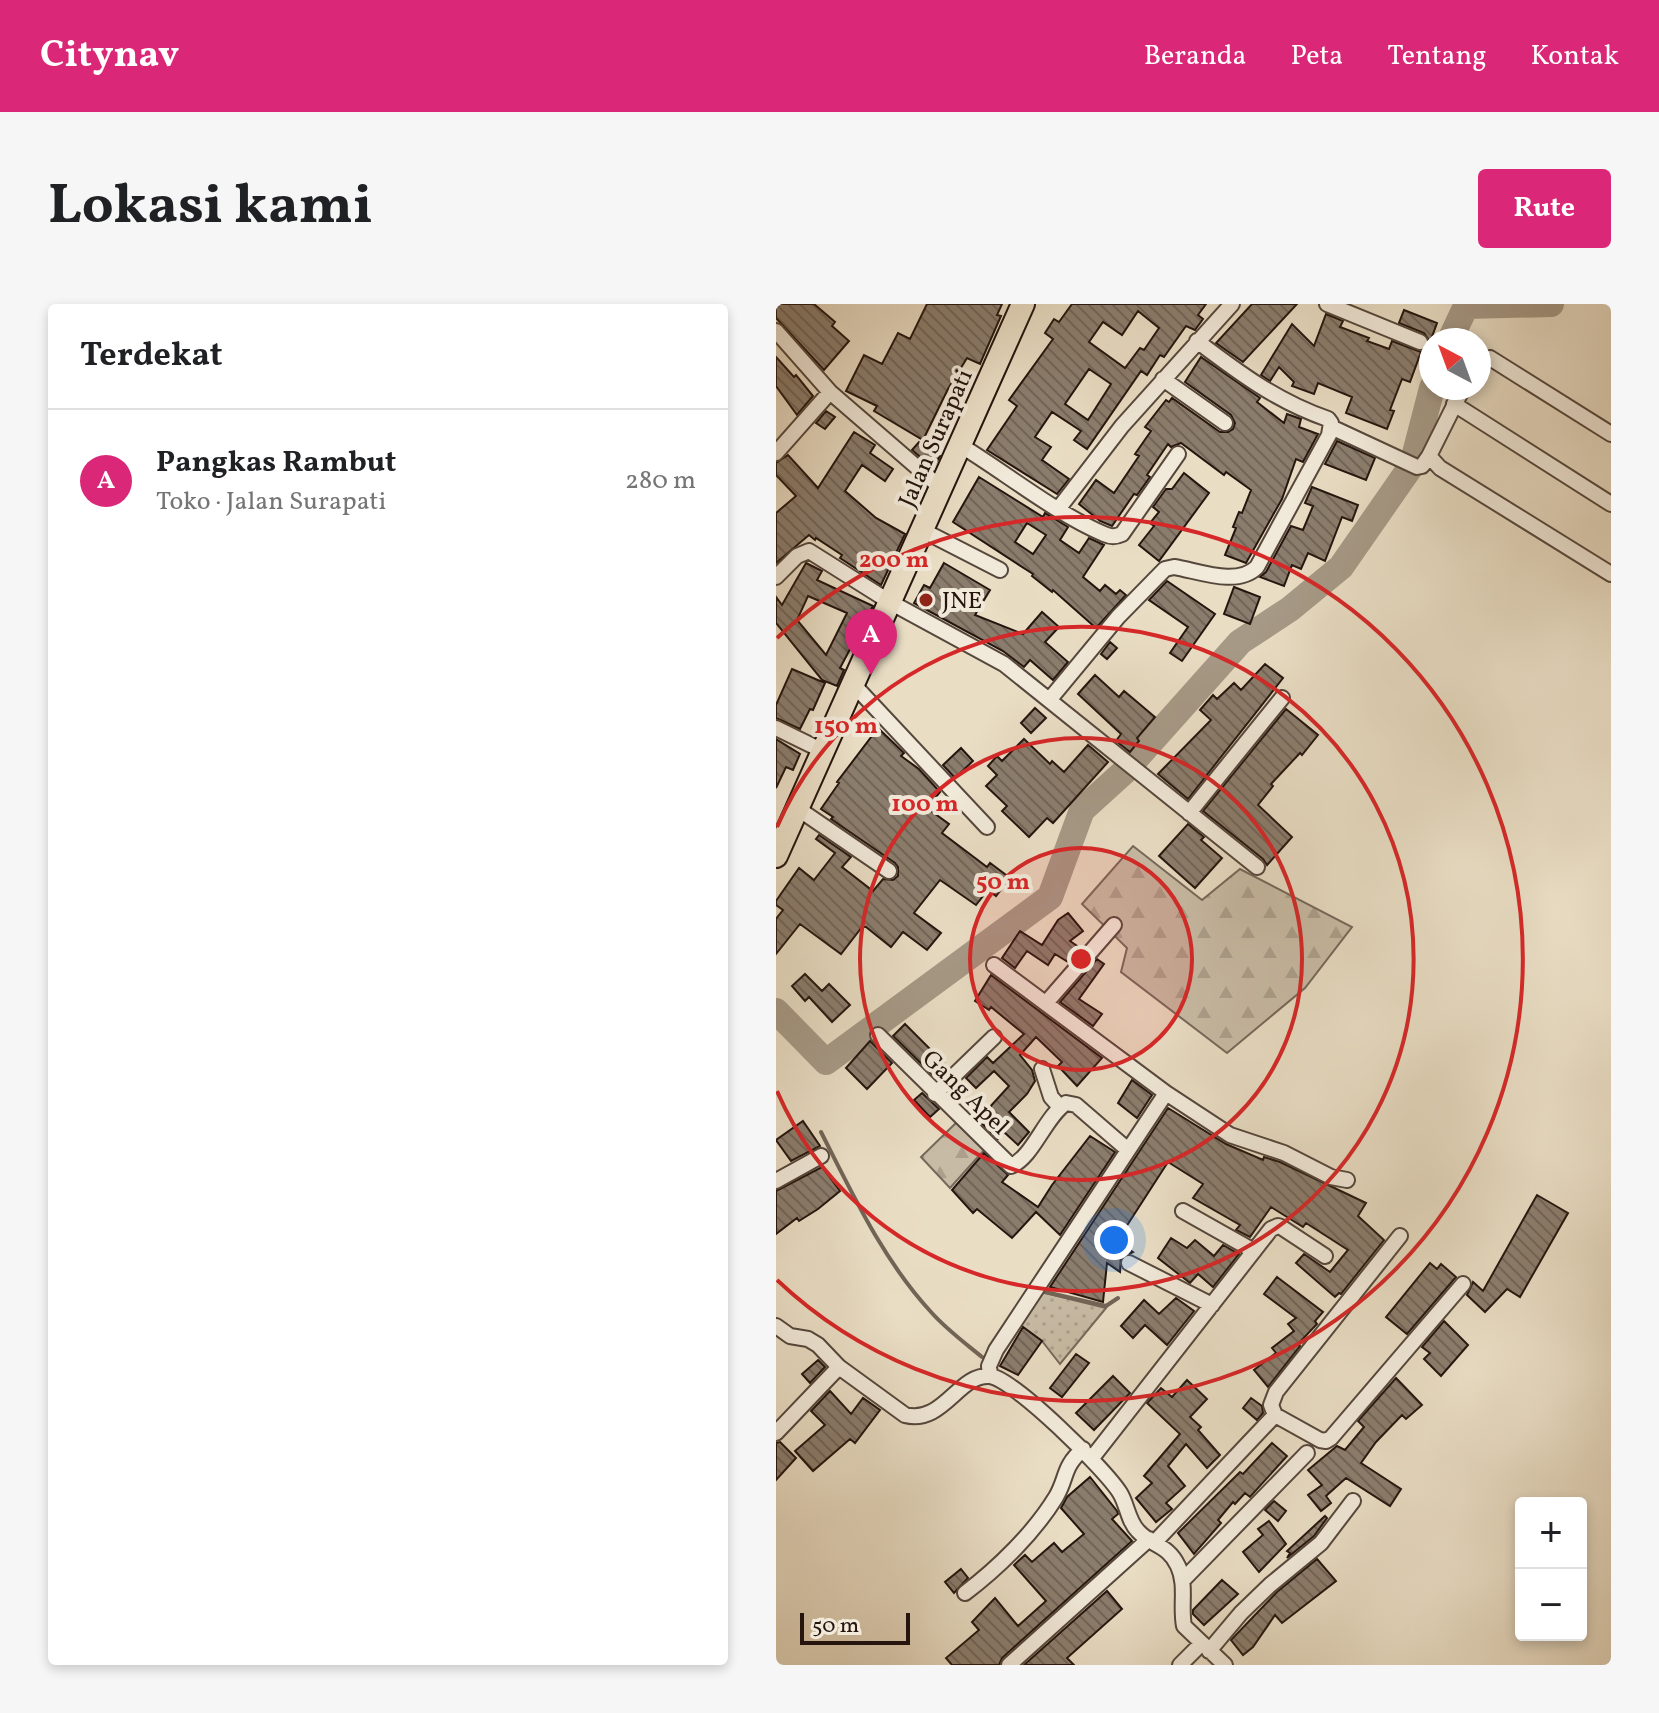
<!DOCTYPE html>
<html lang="id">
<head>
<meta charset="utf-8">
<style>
	:root { --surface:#fff; --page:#f6f6f6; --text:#202124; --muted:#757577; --line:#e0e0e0; --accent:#db2777 }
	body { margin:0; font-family:Vollkorn,serif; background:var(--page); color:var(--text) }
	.controls { position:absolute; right:24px; bottom:24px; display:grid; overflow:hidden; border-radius:8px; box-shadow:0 4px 12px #0003 }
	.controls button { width:72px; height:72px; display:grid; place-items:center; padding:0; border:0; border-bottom:2px solid var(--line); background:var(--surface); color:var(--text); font:40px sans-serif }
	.compass { position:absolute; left:643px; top:24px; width:72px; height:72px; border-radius:50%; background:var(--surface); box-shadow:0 4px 12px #0003; rotate:319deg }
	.scale { position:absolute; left:24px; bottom:20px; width:110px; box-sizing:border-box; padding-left:8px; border:4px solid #25150e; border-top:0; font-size:22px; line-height:28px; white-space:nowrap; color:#25150e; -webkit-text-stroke:6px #f1e9d9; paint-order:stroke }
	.you { position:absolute; left:338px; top:936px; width:28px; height:28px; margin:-20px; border:6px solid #fff; border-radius:50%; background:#1a73e8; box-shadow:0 0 0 12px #1a73e833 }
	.badge { display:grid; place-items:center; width:52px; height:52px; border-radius:50%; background:var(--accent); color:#fff; font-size:26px; font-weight:700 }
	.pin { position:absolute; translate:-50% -66px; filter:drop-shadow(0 2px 4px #0008) }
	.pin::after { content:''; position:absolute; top:42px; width:28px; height:24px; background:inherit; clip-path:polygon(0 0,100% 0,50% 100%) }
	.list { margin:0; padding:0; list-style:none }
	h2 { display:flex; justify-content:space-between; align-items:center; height:104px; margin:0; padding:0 32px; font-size:34px }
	h2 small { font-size:26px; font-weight:400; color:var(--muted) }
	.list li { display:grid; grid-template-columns:52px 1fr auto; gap:24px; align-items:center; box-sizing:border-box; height:144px; padding:0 32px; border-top:2px solid var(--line) }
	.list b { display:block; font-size:30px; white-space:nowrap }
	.list p { margin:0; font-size:26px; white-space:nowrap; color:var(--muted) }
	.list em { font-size:26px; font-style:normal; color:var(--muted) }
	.map { position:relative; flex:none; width:835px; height:1361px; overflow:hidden; border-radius:8px }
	header { display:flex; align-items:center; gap:48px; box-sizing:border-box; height:112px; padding:0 40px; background:var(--accent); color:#fff }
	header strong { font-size:38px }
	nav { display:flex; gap:44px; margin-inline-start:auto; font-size:28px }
	.intro { display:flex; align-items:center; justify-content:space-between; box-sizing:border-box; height:192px; padding:0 48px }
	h1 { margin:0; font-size:56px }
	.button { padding:20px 36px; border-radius:8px; background:var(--accent); color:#fff; font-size:28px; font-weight:700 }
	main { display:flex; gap:48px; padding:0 48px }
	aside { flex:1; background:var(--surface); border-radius:8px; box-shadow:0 4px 12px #0003 }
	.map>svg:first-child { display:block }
	.green { fill:url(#green-dots); stroke:#76685a; stroke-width:2 }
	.forest { fill:url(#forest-firs); stroke:#76685a; stroke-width:2 }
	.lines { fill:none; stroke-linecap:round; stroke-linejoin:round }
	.stream { stroke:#726456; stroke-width:4 }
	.river { stroke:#a69986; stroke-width:26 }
	.building { fill:url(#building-back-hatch); stroke:#25150e; stroke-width:2; fill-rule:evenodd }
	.minor-casing { stroke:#56473c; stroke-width:18 }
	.highway-casing { stroke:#25150e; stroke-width:26 }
	.minor { stroke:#f1e9d9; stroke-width:14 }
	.highway { stroke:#e9ddc4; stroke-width:22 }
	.ring { fill:none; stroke:#d62828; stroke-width:4 }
	.poi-dot { fill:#8f2418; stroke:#f1e9d9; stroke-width:3 }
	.labels { text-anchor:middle; stroke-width:8; stroke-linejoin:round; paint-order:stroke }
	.street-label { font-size:24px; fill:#25150e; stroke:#f1e9d9 }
	.poi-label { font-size:24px; fill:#25150e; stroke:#f1e9d9; text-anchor:start }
	.centre { fill:#d62828; stroke:#f1e9d9; stroke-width:4 }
	.ring-label { font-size:24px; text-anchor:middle; font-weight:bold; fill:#d62828; stroke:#f1e9d9; stroke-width:8; stroke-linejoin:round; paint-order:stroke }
</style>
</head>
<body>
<header>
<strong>Citynav</strong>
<nav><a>Beranda</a><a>Peta</a><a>Tentang</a><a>Kontak</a></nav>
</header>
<div class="intro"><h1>Lokasi kami</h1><a class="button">Rute</a></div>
<main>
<aside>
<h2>Terdekat<small></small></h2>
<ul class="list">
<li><span class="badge">A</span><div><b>Pangkas Rambut</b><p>Toko · Jalan Surapati</p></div><em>280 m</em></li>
</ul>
</aside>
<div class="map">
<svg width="835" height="1361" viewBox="0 0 835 1361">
	<defs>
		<pattern id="green-dots" width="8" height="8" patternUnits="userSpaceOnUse" patternTransform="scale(2)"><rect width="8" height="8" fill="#c8bba5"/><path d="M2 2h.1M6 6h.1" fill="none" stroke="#aca08d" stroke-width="1.8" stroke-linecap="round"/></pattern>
		<pattern id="forest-firs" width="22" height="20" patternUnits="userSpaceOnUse" patternTransform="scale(2)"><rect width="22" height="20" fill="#c8bba5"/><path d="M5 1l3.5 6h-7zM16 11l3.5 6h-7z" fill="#aca08d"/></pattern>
		<pattern id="building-back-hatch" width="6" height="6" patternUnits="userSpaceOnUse" patternTransform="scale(2)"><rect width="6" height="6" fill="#8b7d6d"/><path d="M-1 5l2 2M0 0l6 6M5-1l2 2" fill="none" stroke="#716558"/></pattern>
	</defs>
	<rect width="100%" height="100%" fill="#e9ddc4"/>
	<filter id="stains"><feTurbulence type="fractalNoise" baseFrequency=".0025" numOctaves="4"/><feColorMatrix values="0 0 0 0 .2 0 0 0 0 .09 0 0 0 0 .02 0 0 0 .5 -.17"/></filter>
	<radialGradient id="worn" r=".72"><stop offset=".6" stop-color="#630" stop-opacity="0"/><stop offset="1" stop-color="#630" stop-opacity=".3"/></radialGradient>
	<path class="green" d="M265 988 330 1004 284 1060 266 1037 243 1020Z"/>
	<path class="forest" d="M357 542 426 596 464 565 576 623 529 684 451 749 345 668 351 644 306 600Z
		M183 816 210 844 174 884 145 853Z"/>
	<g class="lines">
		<path class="stream" d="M45 828C77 891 107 956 155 1008 170 1025 189 1039 206 1053L213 1056
			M265 987 330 1002 342 994"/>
		<path class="river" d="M674 36 690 2 775 0
			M0 707 50 758 274 593 306 506 349 467 464 338 514 305 565 263 636 161 656 84"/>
	</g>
	<path class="building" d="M0 0H38L59 18 56 22 73 37 48 66 0 14Z
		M151 0H226L221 11 225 12 204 60 191 54 172 85 147 136 98 107 101 102 70 87 88 51 106 60 122 29 134 35Z
		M296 0H430L422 11 427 15 419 26 410 22 388 53 384 51 371 71 365 67 311 145 298 136 305 127 276 108 259 133 275 143 266 156 293 175 281 190 211 146 241 102 233 96 277 35 269 29 278 15 283 18ZM362 7 383 24 368 46 364 44 349 64 313 38 327 18 346 31ZM313 65 335 80 312 116 289 100Z
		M476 0H521L467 58 440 39Z
		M628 6 661 19 654 38 648 29 623 19Z
		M550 10 567 17 564 23 593 34 591 37 613 45 616 37 645 48 634 78 626 75 614 106 618 107 611 125 570 109 576 93 542 79 538 90 516 82 518 78 503 63 494 77 485 71 516 20 538 42Z
		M0 53 18 73 20 71 37 92 21 111 0 82Z
		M425 53 484 94 481 98 508 119 511 110 525 115 523 123 542 130 527 158 520 155 506 195 470 259 449 251 460 224 457 223 463 208 466 209 475 186 450 168 448 171 405 139 395 143 392 140 371 171 374 173 361 191 358 190 336 222 324 217 303 200 320 176 338 189 363 152 359 150 375 127 369 123 390 96 393 98 396 94 444 128H452L457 125 459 119 455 111 409 78Z
		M50 107 59 113 49 125 40 119Z
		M78 128 99 141 94 149 117 165 109 177 86 161 69 187 100 214 129 230 105 281 64 254 66 251 40 234 39 236 33 231 0 259V209L20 192 0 171V159L12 151 42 184Z
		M561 137 599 154 590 176 549 160Z
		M143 138 164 152 157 164 136 146Z
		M408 169 433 189 383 257 363 241 378 222 374 219 383 208 377 203 390 185H396Z
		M203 173 267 213 269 209 292 223 284 236 303 249 313 234 328 241 307 273 324 287 329 281 340 290 344 286 350 291 320 324 277 286 276 288 256 272 257 270 177 218ZM251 219 270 231 257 250 239 238Z
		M536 183 582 201 576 217 566 213 549 257 532 249 525 265 516 261 508 282 484 273 490 268 515 222 527 226 537 202 529 199Z
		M30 259 46 267 41 276 97 302 64 364 68 366 61 382 46 376 0 319V293L6 301ZM32 292 71 309 50 351 21 316Z
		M168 259 214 286 199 311 247 330 266 308 283 323 269 338 292 358 277 376 254 356 248 363 227 347 138 299 148 281 154 284Z
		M391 277 439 310 406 357 394 349 412 323 373 296Z
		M458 283 484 293 474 320 448 310Z
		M334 338 341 344 331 355 325 350Z
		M489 360 507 374 412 495 382 470 435 416 424 406 437 391 441 395 458 379 465 386Z
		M16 365 49 379 37 406 34 405 24 425 0 414V401Z
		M319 371 343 393 348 387 379 413 361 434 363 437 354 448 340 437 345 430 302 390Z
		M259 404 270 414 255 429 245 419Z
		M510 405 542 431 526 451 524 449 495 480 497 482 482 501 516 533 491 561 487 555 427 507Z
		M102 424 128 449 125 452 143 465 164 488 151 504 173 520 166 529 211 563 214 559 234 574 220 592 212 586 200 601 164 576 138 609 165 629 151 646 127 628 115 643 90 623H86L65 650 24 620 0 650V615L7 606 0 601V597L23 564 38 576 59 549 40 535 43 531 75 553 66 563 97 587 107 575 117 576 122 572V563L119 559 55 515 57 513 45 505 63 479 61 478Z
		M0 435 24 450 17 466 10 463 0 484Z
		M248 435 274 460 276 457 288 468 312 441 332 458 277 519 271 514 253 533 226 507 231 502 210 482 221 471 212 462 221 452 226 457Z
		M185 444 197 457 179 474 167 461Z
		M412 520 428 533 425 536 446 554 419 584 383 552Z
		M292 609 307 627 294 637 304 644 292 658 279 650 272 661 251 647 239 664 226 654 244 627 266 641 282 616Z
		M321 655 328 660 303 695 326 710 317 722 284 698Z
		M29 670 46 687 53 680 74 701 56 718 33 693 29 697 16 682Z
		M215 671 326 754 301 782 282 762 286 758 260 733 244 751 256 766 259 777 251 790 233 808 253 828 242 841 228 828 222 835 202 816 233 782 218 767 200 784 190 774 211 753 217 759 248 730 215 703 213 706 199 697Z
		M129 720 172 763 161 775 117 732Z
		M94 737 116 759 91 785 70 764Z
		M356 776 376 791 361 814 342 799Z
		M146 789 163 805 154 813 138 796Z
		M392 804 450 840 487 856 488 853 504 858 590 899 582 912 608 936 565 990 563 989 559 993 520 959 528 950 554 968 572 946 530 919 527 923 495 903 474 933 460 926 464 921 417 894 427 880 392 858 341 937 357 948 345 954 344 968 331 959 327 998 274 983Z
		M27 817 44 842 15 857 0 836Z
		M314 832 339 848 284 931 260 908 236 934 201 905 197 909 176 886 208 849 232 871 226 878 262 903 276 881Z
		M46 863 64 887 42 905 23 917 21 914 0 930V887Z
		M761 891 792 909 744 993 731 985 709 1008 691 991 697 978 707 987Z
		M395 934 411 944 419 936 438 952 447 941 463 950 437 983 422 970 414 979 382 954Z
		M654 959 661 965 665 960 680 973 631 1030 610 1013Z
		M501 973 547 1008 539 1017 541 1020 522 1040 524 1042 492 1083 478 1066 500 1049 496 1044 518 1027 512 1020 520 1014 488 990Z
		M400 994 418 1007 391 1041 369 1021 357 1034 345 1022 368 996 383 1010Z
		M668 1017 692 1041 665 1072 648 1055 654 1049 646 1043Z
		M247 1023 266 1037 242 1071 224 1062Z
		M300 1050 313 1059 286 1093 274 1084Z
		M42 1056 49 1063 34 1079 26 1070Z
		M337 1072 354 1089 318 1126 300 1109Z
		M620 1074 646 1101 630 1115 626 1111 600 1138 585 1159 625 1185 614 1202 570 1174 550 1192 555 1199 545 1207 532 1191 546 1181 532 1166 561 1142 569 1146 588 1123 582 1117Z
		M411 1076 431 1095 414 1113 425 1123 422 1126 444 1151 431 1164 410 1140 392 1162 409 1182 390 1199 396 1205 380 1218 360 1194 376 1179 368 1172 404 1130 371 1099 385 1084 396 1093Z
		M54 1087 75 1110 87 1094 104 1106 79 1139 74 1135 37 1167 19 1147 49 1121 35 1107Z
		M475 1094 486 1102 487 1109 481 1116 467 1104Z
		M4 1138 20 1154 0 1176V1139Z
		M496 1139 511 1152 474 1193 469 1189 459 1200 457 1198 442 1216 445 1219 418 1250 402 1229 464 1168 467 1170Z
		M314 1173 341 1207 342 1210 336 1215 356 1237 226 1354 223 1361H176L170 1354 203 1326 196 1318 219 1294 242 1322 270 1297 238 1261 249 1251 256 1258 278 1239 286 1248 308 1230 285 1204 291 1193Z
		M498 1197 510 1207 502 1217 489 1206Z
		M549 1212 551 1214 538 1232 511 1254 514 1249 511 1247Z
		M493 1217 510 1240 483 1268 467 1248 487 1231 482 1225Z
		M541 1255 560 1277 506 1319 499 1311 477 1343 467 1351 455 1336 501 1288Z
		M185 1265 192 1274 178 1289 169 1278Z
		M446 1276 462 1290 428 1321 417 1310V1306Z
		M331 1287 346 1305 291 1354 298 1361H248Z"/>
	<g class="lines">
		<defs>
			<path id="minor" d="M551 0 644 38
				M0 27 54 88 165 184
				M703 57 714 54 835 130
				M387 75 449 119
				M678 100 835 200
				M555 123 641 163 646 162 653 152 664 164 835 270
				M184 141C230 169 279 209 328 230 335 233 339 233 346 230L402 150
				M0 149 54 88
				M653 152 687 84
				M283 204 346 122 456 0
				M146 226 224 266
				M0 273 21 252 33 247 114 298 228 360 481 563
				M77 380 211 523
				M274 395 342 313 389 265 398 263C423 267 461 283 481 263L553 131 555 119 552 115C502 98 463 69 421 37
				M0 424 47 447
				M21 504 113 567
				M413 509 506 394
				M218 661 390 789 454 831 508 849 555 873 571 876
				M270 699 338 621
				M102 731 235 862C257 853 269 813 290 799L300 801 352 846
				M266 765 275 793 284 803
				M159 790 218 733
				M0 877 45 852
				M407 907 478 947
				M624 932 500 1088 495 1101 499 1111 544 1136 550 1137 555 1134 687 980
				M353 959 436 1001
				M0 1022 14 1032 32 1035 42 1041 63 1063 129 1111C167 1121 183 1069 214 1072 238 1075 330 1166 344 1189 351 1200 352 1217 362 1227 375 1242 392 1240 402 1262 411 1281 404 1302 408 1322L449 1361
				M214 1072 213 1062 220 1046 390 789
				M0 1129 63 1063
				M316 1154 495 925 502 922 505 923 549 952
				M379 1238 499 1111
				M407 1276 531 1149
				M189 1289C222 1264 258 1229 280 1193 292 1172 286 1164 307 1145
				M433 1347 465 1309 494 1281 545 1239 577 1197
				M233 1361 373 1235
				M404 1361 425 1340"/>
			<path id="highway" d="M0 552 247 0"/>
		</defs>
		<use href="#minor" class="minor-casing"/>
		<use href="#highway" class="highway-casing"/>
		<use href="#minor" class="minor"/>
		<use href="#highway" class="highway"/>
	</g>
	<circle cx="305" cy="655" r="111" fill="#d62828" fill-opacity=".12"/>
	<g class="ring">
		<circle cx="305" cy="655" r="111"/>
		<circle cx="305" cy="655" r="221"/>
		<path d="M1 523A332 332 0 1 1 1 787"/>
		<path d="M1 334A442 442 0 1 1 1 976"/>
	</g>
	<circle class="poi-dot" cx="150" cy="296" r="8"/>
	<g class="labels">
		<g class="street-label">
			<text transform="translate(159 134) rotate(-66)" y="8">Jalan Surapati</text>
			<text transform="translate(190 788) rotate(44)" y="8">Gang Apel</text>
		</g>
		<g class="poi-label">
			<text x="166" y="304">JNE</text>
		</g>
	</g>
	<circle cx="305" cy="655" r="12" class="centre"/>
	<g class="ring-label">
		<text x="118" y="263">200 m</text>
		<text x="70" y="429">150 m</text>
		<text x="149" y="507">100 m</text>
		<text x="227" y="585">50 m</text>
	</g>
	<rect width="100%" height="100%" filter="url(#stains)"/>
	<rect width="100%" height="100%" fill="url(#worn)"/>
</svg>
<div class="controls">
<button>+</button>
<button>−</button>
</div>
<svg class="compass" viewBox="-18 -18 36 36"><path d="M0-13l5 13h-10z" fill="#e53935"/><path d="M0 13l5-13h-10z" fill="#757577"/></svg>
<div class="scale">50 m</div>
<div class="you"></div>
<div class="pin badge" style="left:95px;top:371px">A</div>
</div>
</main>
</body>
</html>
